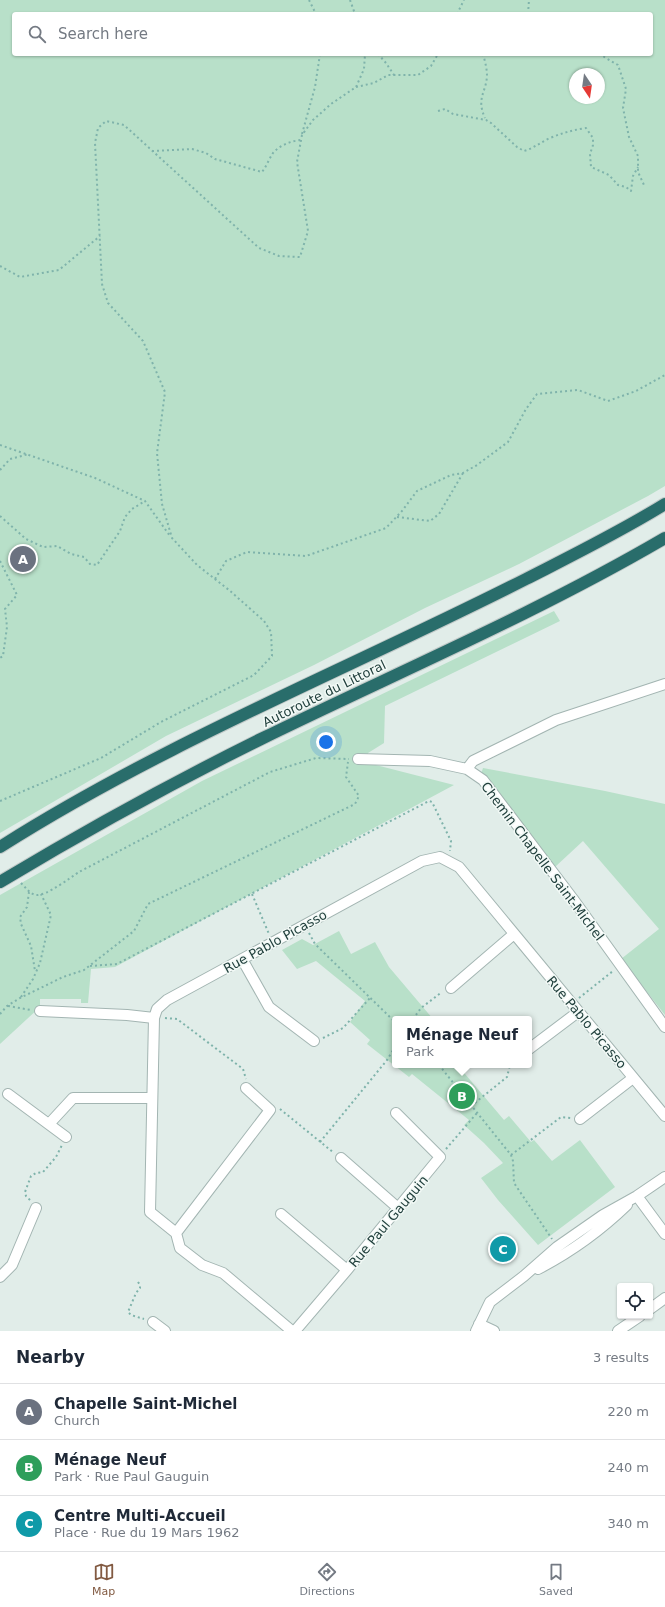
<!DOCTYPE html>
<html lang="en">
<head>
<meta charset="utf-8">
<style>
	:root { --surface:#fff; --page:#f6f6f7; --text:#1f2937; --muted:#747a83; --line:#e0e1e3; --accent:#825a42 }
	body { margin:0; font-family:"DejaVu Sans",sans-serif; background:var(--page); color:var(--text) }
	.controls { position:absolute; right:12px; bottom:12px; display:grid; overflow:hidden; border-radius:4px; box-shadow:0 1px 3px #0004 }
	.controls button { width:36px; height:36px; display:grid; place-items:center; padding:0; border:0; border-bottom:1px solid var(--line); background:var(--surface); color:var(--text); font:20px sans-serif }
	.compass { position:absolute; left:569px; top:68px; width:36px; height:36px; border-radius:50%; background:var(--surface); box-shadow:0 1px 3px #0004; rotate:167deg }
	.you { position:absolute; left:326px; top:742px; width:14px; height:14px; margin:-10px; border:3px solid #fff; border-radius:50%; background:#1a73e8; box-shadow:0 0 0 6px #1a73e833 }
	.badge { display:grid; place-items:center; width:26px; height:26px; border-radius:50%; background:var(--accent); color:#fff; font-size:13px; font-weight:700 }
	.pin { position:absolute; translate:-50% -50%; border:2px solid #fff; box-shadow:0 1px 4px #0006 }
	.popup { position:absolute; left:392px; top:1016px; width:140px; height:52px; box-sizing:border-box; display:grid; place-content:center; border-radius:4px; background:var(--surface); filter:drop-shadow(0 1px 3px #0005); font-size:13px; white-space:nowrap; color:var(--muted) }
	.popup b { font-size:15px; color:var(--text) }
	.popup::after { content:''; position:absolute; left:50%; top:100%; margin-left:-8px; border:8px solid transparent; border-top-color:var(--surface) }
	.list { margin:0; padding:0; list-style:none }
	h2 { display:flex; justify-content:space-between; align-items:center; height:52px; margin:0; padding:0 16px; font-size:17px }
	h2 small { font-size:13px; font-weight:400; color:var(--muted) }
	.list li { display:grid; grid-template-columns:26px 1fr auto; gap:12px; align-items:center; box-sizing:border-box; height:56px; padding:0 16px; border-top:1px solid var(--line) }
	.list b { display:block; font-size:15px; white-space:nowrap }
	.list p { margin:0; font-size:13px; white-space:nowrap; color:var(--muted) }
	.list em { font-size:13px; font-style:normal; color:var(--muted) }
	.icon { flex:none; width:22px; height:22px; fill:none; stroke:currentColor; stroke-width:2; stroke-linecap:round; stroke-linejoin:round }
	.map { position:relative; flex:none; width:665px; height:1331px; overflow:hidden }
	.search { position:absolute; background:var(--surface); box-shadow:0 1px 3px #0004; left:12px; right:12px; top:12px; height:44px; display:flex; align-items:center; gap:10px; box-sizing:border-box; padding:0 14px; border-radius:4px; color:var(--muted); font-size:15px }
	.sheet { height:220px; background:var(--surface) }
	nav { display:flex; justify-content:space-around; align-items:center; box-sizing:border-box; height:56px; border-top:1px solid var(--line); background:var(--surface); font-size:11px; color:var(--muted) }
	nav a { display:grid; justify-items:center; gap:2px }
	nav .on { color:var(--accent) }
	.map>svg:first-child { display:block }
	.green { fill:#b8e0c9; fill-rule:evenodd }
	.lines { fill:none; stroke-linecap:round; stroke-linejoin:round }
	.minor-casing { stroke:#a3b5b2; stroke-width:12 }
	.motorway-casing { stroke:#c1c9c8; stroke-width:14 }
	.path { stroke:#7fb3ab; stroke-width:2; stroke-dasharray:2 3; stroke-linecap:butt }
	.minor { stroke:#fff; stroke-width:10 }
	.motorway { stroke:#296d6b; stroke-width:12 }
	.labels { text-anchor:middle; stroke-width:3; stroke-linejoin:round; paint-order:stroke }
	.street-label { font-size:13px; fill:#203f3c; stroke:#f2f9f6 }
</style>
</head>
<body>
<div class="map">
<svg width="665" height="1331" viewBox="0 0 665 1331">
	<rect width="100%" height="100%" fill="#e1ede9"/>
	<path class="green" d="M0 0H665V486L648 496 519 564 425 608 314 665 166 736 0 833ZM14 14H651V54H14ZM575 74H599V98H575Z
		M554 611 560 621 385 706 384 743 368 753V763L454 785 115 967 91 969 88 1003H81V999H40V1007L0 1044V895L202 781Z
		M483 768 605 791 665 804V1015L621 959 659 929 583 841 555 867 481 774Z
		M339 931 351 954 375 942 389 967 433 1019H395V1065H464L460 1068 504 1120 509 1116 531 1142 534 1140 552 1161 580 1140 615 1187 538 1245 498 1200 481 1178 503 1163 484 1143 464 1125 469 1120 412 1074 409 1077 367 1044 370 1040 350 1022 365 1001 316 961 297 969 282 950 302 939 313 945Z"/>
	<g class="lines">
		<defs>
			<path id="minor" d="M358 759 430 761 467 769 483 780 573 899 665 1027
				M467 769 473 761 556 720 665 684
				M242 959 269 1007 314 1041
				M451 988 514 934
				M40 1011 127 1015 154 1018
				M529 1049 578 1012
				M8 1094 66 1137
				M580 1119 633 1078
				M49 1124 73 1098H152
				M341 1158 398 1208
				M637 1196 665 1234
				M281 1214 347 1270
				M176 1233 270 1110 246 1088
				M538 1269C571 1252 600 1231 627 1205
				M0 1277 12 1265 36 1208
				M650 1309 665 1298
				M153 1322 165 1331
				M479 1324 494 1331
				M292 1331 223 1273 202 1265 180 1248 176 1233 150 1212 154 1018 157 1009 167 1000 422 861 440 857 459 867 665 1116
				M295 1331 347 1270 440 1157 396 1113
				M476 1331 490 1302 524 1276 557 1247 603 1215 637 1196 665 1177
				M618 1331 640 1316"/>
			<path id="motorway" d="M0 847C167 741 351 668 526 579 573 555 620 532 665 504
				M0 882C85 831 172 783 261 739 396 673 535 614 665 538"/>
		</defs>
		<use href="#minor" class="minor-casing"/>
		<use href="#motorway" class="motorway-casing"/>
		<path class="path" d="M309 0 316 14
			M350 0 355 14
			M326 14 339 13 344 14
			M457 14 464 0
			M528 14 529 0
			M378 54 386 63 394 75
			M483 54C485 61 487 69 487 76 486 93 476 98 485 118
			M599 54 618 65 626 89 623 108 629 137 638 156V172L644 185
			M356 87 374 83 388 75H418L431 66 438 54
			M438 111 445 109 453 114 486 120 491 123 517 147 524 151C534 148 541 142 550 138 562 133 573 130 586 128L593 138V145L590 154 591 167 609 175 618 185 626 187 631 191 633 176 638 167
			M302 134 315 87 320 54
			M152 151 192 149 206 153 215 159 262 172C266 167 269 159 273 153 280 145 291 141 301 140
			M0 266 20 277 59 270 100 236
			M0 445 95 478 145 501 170 536
			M0 470 10 459 29 454
			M0 516 26 539 43 547 57 546 71 554 84 557 90 564 97 565 120 531 125 517 132 509 145 501
			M397 517 430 521 439 514 463 473
			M0 561 17 595 5 609 7 627 3 656 0 658
			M215 579 226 561 247 552 306 556 386 528 402 511 417 491 451 475 463 473 477 465 508 442 526 409 537 394 578 390 608 401 636 391 665 375
			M0 801 101 758 161 722 254 675 272 656 271 632 264 621 229 590 197 565 172 538 162 504 157 453 165 392 143 341 108 303 102 284 95 143 98 128 106 121 124 125 259 248 279 256 300 257 308 231 297 162 302 135 313 120 331 104 356 87 364 69 365 54
			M21 883C26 888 30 894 36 895 47 896 71 877 79 872L270 772 316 758 349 759
			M29 892 27 907 20 917 21 924 31 946 35 971
			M252 894 269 934
			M309 933 315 944 395 1022
			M90 966 117 964 429 801 432 802 451 841 450 851
			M21 997 33 979 40 963 51 915 41 894
			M579 998 613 971
			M8 1006 31 1010
			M0 1014 7 1006 20 998 63 977 84 970 134 931 148 904 355 804 359 796 346 777 348 762
			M165 1018 177 1019 243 1069 246 1079
			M413 1019 421 1008 442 992
			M323 1038 343 1028 370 998
			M439 1065 511 1155 513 1161 514 1183 552 1239
			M471 1106 507 1077 510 1065
			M280 1109 334 1153
			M320 1142 387 1060 395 1047
			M446 1149 477 1113
			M511 1155 561 1117 571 1118
			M30 1200 26 1196 25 1192 31 1176 36 1173 43 1172 56 1157 62 1145
			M138 1282 140 1285V1288L136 1293 128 1312 131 1315 144 1319"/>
		<use href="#minor" class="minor"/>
		<use href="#motorway" class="motorway"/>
	</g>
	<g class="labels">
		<g class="street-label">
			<text transform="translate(324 693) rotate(-26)" y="5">Autoroute du Littoral</text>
			<text transform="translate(543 861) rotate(53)" y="5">Chemin Chapelle Saint-Michel</text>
			<text transform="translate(275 941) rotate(-29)" y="5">Rue Pablo Picasso</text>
			<text transform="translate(587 1022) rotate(50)" y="5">Rue Pablo Picasso</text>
			<text transform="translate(388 1221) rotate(-50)" y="5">Rue Paul Gauguin</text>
		</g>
	</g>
</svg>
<div class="controls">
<button><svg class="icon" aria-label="locate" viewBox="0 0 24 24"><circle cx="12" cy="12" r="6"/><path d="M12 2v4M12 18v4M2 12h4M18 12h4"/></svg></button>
</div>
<svg class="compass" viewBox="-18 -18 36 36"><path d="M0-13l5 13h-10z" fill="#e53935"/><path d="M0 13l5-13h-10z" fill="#747a83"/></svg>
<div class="you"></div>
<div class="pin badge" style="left:23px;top:559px;background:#6b7280">A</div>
<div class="pin badge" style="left:462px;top:1096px;background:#2e9e5b">B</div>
<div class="popup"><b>Ménage Neuf</b>Park</div>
<div class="pin badge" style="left:503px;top:1249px;background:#0f9aa8">C</div>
<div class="search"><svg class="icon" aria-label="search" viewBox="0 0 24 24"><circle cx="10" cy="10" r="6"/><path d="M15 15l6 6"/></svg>Search here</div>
</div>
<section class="sheet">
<h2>Nearby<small>3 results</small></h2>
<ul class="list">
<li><span class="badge" style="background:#6b7280">A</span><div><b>Chapelle Saint-Michel</b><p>Church</p></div><em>220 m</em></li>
<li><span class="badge" style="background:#2e9e5b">B</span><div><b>Ménage Neuf</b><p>Park · Rue Paul Gauguin</p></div><em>240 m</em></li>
<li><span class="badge" style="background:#0f9aa8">C</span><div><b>Centre Multi-Accueil</b><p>Place · Rue du 19 Mars 1962</p></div><em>340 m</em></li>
</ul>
</section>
<nav>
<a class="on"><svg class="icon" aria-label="map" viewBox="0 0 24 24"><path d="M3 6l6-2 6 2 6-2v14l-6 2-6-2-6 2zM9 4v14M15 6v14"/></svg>Map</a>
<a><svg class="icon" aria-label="directions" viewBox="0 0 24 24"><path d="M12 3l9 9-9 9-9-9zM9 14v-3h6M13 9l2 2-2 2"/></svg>Directions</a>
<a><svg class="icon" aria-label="saved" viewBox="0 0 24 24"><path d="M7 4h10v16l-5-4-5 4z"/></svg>Saved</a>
</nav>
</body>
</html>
